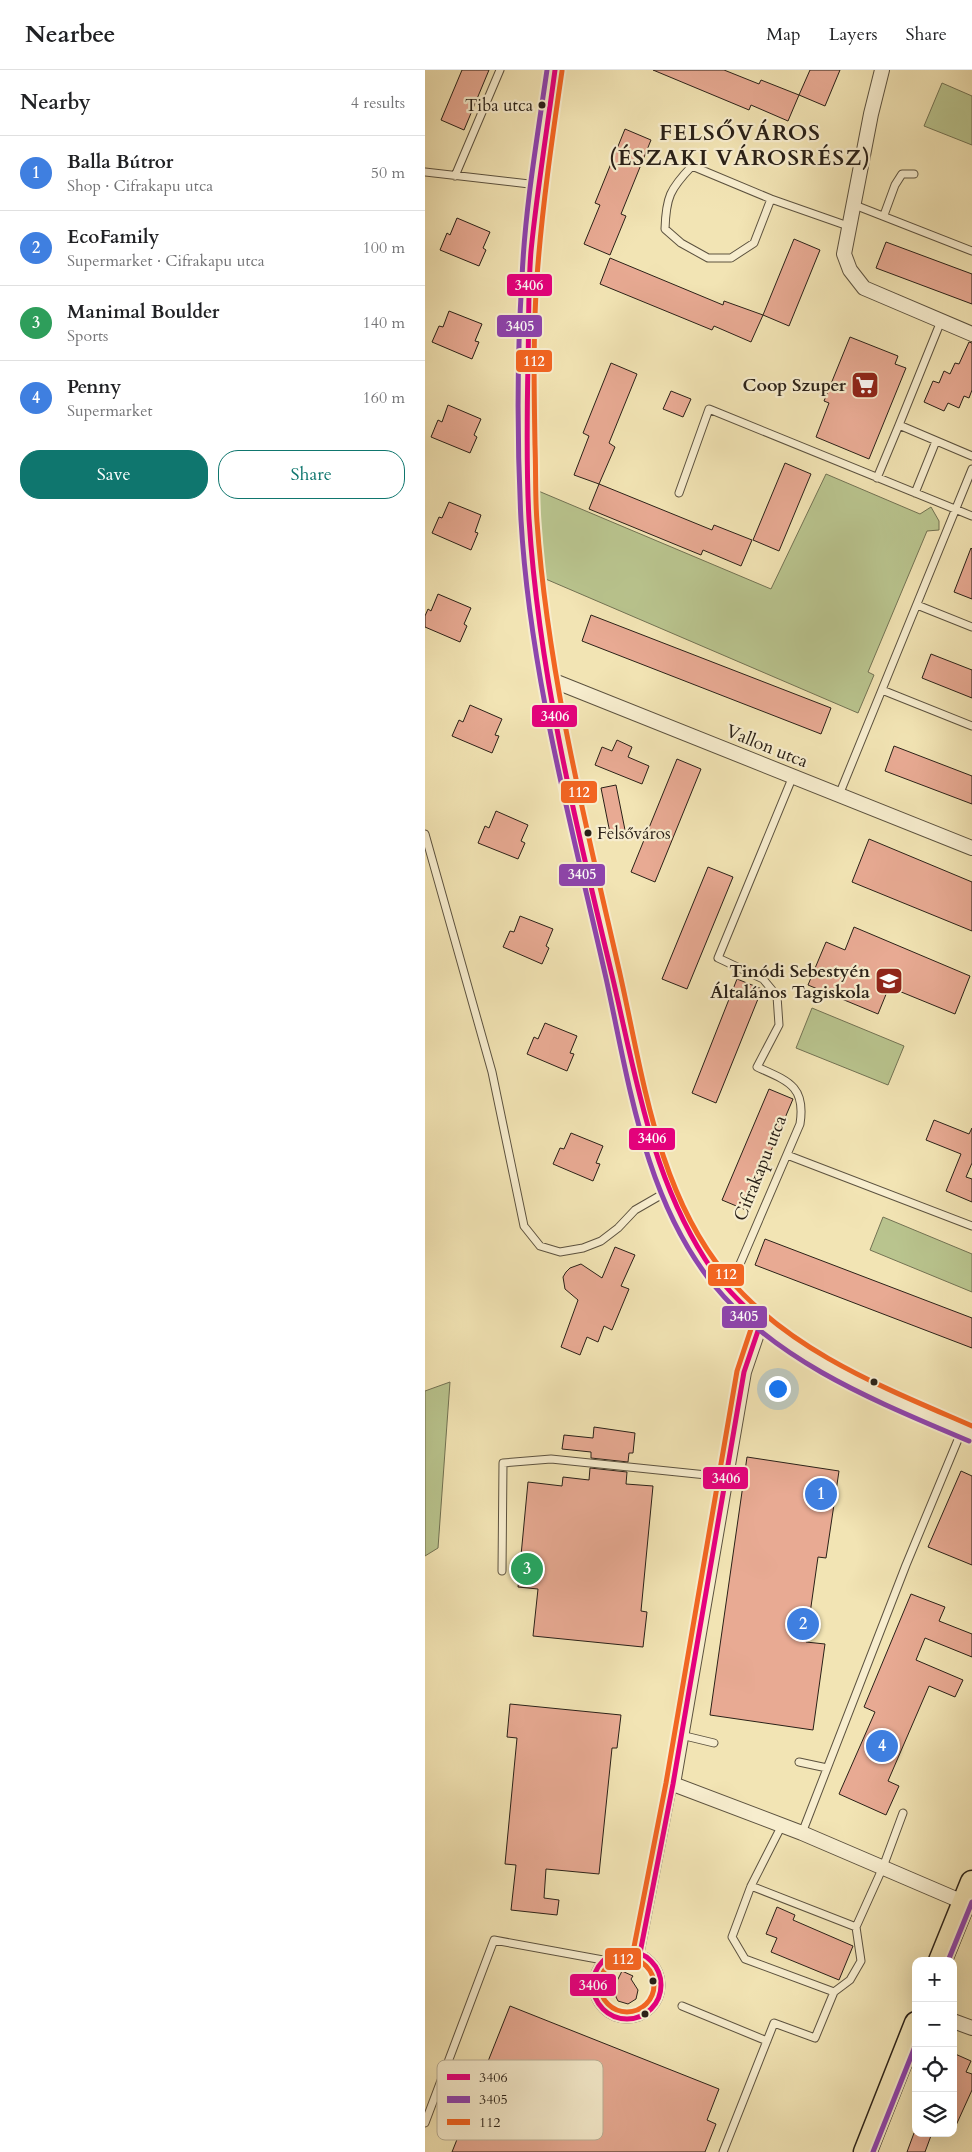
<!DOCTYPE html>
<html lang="en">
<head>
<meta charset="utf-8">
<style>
	:root { --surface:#fff; --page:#f6f6f6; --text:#202124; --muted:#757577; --line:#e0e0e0; --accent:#0f766e }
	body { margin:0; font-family:Cardo,serif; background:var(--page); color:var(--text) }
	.controls { position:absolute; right:15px; bottom:15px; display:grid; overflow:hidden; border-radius:10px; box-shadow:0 5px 20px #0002 }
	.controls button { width:45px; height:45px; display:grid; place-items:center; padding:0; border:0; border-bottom:1px solid var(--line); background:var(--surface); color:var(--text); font:25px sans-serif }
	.you { position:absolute; left:352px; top:1318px; width:18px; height:18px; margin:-12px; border:4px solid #fff; border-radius:50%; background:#1a73e8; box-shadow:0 0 0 8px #1a73e833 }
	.badge { display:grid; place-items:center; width:32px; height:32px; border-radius:50%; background:var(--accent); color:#fff; font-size:16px; font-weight:700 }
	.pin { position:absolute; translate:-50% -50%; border:2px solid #fff; box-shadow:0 1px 5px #0006 }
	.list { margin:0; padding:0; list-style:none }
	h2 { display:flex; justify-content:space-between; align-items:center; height:65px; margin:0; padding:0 20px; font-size:21px }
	h2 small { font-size:16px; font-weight:400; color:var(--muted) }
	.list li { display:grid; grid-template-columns:32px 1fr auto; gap:15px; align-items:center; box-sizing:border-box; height:75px; padding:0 20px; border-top:1px solid var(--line) }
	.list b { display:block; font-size:19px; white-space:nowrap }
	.list p { margin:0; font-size:16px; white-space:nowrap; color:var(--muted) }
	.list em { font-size:16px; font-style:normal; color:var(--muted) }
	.actions { display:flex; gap:10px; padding:15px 20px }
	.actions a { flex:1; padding:11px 0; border:1px solid var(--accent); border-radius:20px; text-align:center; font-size:18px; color:var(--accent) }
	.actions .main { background:var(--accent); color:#fff }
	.icon { flex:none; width:28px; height:28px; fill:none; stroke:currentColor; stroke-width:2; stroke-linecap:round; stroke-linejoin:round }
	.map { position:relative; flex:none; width:547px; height:2082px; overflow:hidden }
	header { display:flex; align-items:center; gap:30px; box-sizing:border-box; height:70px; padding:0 25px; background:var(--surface); border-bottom:1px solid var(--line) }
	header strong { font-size:24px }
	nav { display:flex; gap:28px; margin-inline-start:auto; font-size:18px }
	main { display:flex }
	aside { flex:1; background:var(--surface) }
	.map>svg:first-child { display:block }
	.green { fill:#b9c48e; stroke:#727253 }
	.building { fill:#e8aa93; stroke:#2a2118 }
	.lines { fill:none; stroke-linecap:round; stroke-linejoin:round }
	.lane-casing { stroke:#5c523f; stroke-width:9 }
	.street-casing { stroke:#5c523f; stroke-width:16 }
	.primary-casing { stroke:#2a2118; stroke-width:25 }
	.lane { stroke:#f7edce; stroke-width:7 }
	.street { stroke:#f7edce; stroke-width:14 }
	.primary { stroke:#f2e4b4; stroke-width:22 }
	.bus-1-casing { stroke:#f7edce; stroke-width:9 }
	.bus-2-casing { stroke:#f7edce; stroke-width:9 }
	.bus-3-casing { stroke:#f7edce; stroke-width:9 }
	.bus-1 { stroke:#e5007d; stroke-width:5 }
	.bus-2 { stroke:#8e44ad; stroke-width:5 }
	.bus-3 { stroke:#f26522; stroke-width:5 }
	.bus-dot { fill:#2a2118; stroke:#f7edce; stroke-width:2 }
	.labels { text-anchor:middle; stroke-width:4.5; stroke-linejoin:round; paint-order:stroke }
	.bus-label { font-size:17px; fill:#2a2118; stroke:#f7edce; text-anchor:end }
	.poi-label { font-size:18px; font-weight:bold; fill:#2a2118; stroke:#f7edce; text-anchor:end }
	.street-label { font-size:18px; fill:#2a2118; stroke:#f7edce }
	.district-label { font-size:22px; font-weight:bold; letter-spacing:1px; fill:#2a2118; stroke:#f7edce }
	.key { fill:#f7edce; stroke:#bab097; stroke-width:1 }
	.key-label { font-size:14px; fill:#2a2118 }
	.line-badge { stroke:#f7edce; stroke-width:2 }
	.badge-label { font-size:14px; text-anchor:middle; font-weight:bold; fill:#fff }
</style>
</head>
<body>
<header>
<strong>Nearbee</strong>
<nav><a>Map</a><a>Layers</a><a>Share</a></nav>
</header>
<main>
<aside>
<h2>Nearby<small>4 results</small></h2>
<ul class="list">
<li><span class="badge" style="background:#3f7fe0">1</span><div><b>Balla Bútror</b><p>Shop · Cifrakapu utca</p></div><em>50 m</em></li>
<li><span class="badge" style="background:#3f7fe0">2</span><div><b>EcoFamily</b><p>Supermarket · Cifrakapu utca</p></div><em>100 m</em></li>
<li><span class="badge" style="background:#2e9e5b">3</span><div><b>Manimal Boulder</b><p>Sports</p></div><em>140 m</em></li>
<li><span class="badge" style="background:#3f7fe0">4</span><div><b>Penny</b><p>Supermarket</p></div><em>160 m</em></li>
</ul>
<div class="actions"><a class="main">Save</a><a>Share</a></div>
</aside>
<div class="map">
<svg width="547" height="2082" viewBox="0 0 547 2082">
	<rect width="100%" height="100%" fill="#f2e4b4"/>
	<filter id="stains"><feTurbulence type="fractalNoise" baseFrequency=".004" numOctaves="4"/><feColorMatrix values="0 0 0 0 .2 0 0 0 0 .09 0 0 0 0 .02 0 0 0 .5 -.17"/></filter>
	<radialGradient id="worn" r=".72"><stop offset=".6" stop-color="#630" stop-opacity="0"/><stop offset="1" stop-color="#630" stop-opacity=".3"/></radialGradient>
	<path class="green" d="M517 13 547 26V75L499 56Z
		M401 404 495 444 506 437 514 451V460L502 461 443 602 449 605 433 643 116 507 111 420 346 519Z
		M387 938 479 976 463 1015 371 978Z
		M458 1147 547 1184V1222L445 1180Z
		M25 1312 13 1478 0 1486V1321Z"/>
	<path class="building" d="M37 0H64L39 60 16 50Z
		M228 0H299L334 14 336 10 374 25 363 51 326 35 324 40Z
		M385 0H415L400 36 374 25Z
		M200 59 226 70 196 144 201 146 185 185 159 174 175 135 170 133Z
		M32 148 65 162 58 178 61 180 54 196 15 180 22 163 25 165Z
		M369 169 395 180 364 256 338 245Z
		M461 172 547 204V234L451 198Z
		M185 188 298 235 299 231 338 245 326 272 289 256 287 260 175 214Z
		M24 241 57 254 50 271 54 272 47 289 7 272 14 256 18 257Z
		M425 267 473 286 470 294 481 298 444 389 391 367 404 333 399 331Z
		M544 272 547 273V320L544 328 539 326 534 338 523 333 519 341 499 332 508 311 514 313 519 301 525 304 530 293 534 294Z
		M186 293 212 304 184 373 190 377 174 414 149 405 164 366 158 363Z
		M246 321 266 329 258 347 238 339Z
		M23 335 56 349 49 365 52 367 45 383 6 367 13 350 17 352Z
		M360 393 386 404 354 481 328 470Z
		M174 414 287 460 289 455 327 470 316 496 278 480 276 485 164 439Z
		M24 432 56 445 50 462 53 463 46 480 7 463 14 447 17 448Z
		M546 478 547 479V529L529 522Z
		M13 524 46 538 39 554 42 556 35 572 0 557V546L3 539 6 541Z
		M166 545 406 638 396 664 157 571Z
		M506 584 547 600V628L497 608Z
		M45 635 77 649 70 665 74 666 67 683 27 666 34 650 38 652Z
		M192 670 207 677 203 687 224 696 217 714 170 695 177 677 187 681Z
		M469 676 547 706V734L460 701Z
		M252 689 276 699 230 812 206 802Z
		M191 715 201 765 186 768 176 718Z
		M71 741 103 755 96 771 100 773 93 789 53 773 60 756 64 758Z
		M444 769 547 812V861L427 812Z
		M283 797 308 807 262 919 237 909Z
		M95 846 128 859 121 876 124 878 117 894 78 877 85 861 89 862Z
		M429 857 545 906 530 944 464 917 453 944 383 915 401 872 420 880Z
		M312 909 337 919 291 1033 267 1023Z
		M120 953 152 966 145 983 149 984 142 1001 102 984 109 967 113 969Z
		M344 1019 368 1029 321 1140 297 1130Z
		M509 1050 544 1064 547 1058V1093L541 1107 547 1109V1132L521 1121 536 1084 501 1070Z
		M146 1063 178 1076 171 1093 175 1094 168 1111 128 1094 135 1078 139 1079Z
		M340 1169 547 1248V1278L330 1195Z
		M190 1177 210 1185 196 1216 204 1219 187 1260 179 1256 173 1272 162 1267 155 1285 136 1277 153 1230 140 1219 138 1207 141 1202 145 1198 156 1194 177 1208Z
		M169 1357 210 1363 208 1383H204L203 1392 166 1388V1382L137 1379 139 1365 168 1368Z
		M322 1387 414 1401 401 1488 393 1487 381 1572 400 1574 388 1660 285 1645Z
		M165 1398 202 1402 201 1414 228 1416 216 1541 222 1542 218 1577 108 1566 113 1519 93 1517 103 1412 137 1416 138 1407 164 1410Z
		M536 1401 547 1406V1495L503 1477Z
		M486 1524 520 1537 514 1551 547 1564V1587L500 1568 491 1590 538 1610 530 1627 504 1616 463 1711 474 1716 461 1745 414 1724 450 1642 439 1637Z
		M85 1634 196 1645 192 1678H187L174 1804 121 1799 119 1828 134 1830 132 1845 86 1840 91 1795 80 1794 92 1668 82 1667Z
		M352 1837 370 1845 368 1850 428 1876 414 1910 346 1882 352 1868 341 1864Z
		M197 1901 208 1906 206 1909 213 1920 211 1929 203 1934 193 1931 191 1927 190 1915Z
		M85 1936 294 2019 282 2050 291 2054 280 2082H27Z
		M528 1983 546 1991 541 2002 547 2004V2020L528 2062Z
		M489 2063H507L500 2082H482Z"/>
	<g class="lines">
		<defs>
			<path id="lane" d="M0 102 113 115
				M30 106 75 0
				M346 129 329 173 306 188H283L256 173 240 159C241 127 245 119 267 96L346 129 423 156
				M427 134 547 181
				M459 145 470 115 477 104H489
				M516 251 474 355 547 386
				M452 408 474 355
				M254 423 284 339 547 446
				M490 423 511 371
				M492 535 547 557
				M457 620 547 656
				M414 725 547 399
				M0 764 67 1002 99 1156 115 1176 135 1182 158 1178 176 1171 193 1158 210 1140 243 1121
				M362 1085 547 1156
				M295 1209 315 1194 375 1054C381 1016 363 1011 332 997L354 955 352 926 338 909 293 888 368 706
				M77 1501 78 1393 126 1389 301 1407
				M256 1665 289 1673
				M374 1692 402 1698
				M357 1755 326 1816 307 1867 320 1889 409 1922
				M377 1763 481 1495 537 1360
				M326 1816 431 1857
				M168 1915a34 34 0 1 1 68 0a34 34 0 1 1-68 0Z
				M215 1883 248 1714
				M257 1936 342 1971
				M0 2053 69 1870 178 1890
				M298 2082 349 1953 390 1968 409 1922 425 1910 436 1891 431 1857 458 1797 478 1743"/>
			<path id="street" d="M130 0 113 115 104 209 102 333 104 450 115 555 139 689 223 1063C243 1120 265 1181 309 1226 371 1291 466 1329 547 1364
				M457 0 446 44 419 184 425 200 439 218 547 264
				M124 609 547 778
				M336 1252 319 1302 248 1714 377 1763 538 1832
				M528 1951 547 1958"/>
			<path id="primary" d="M515 1891 547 1812
				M440 2082 491 1953"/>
		</defs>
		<use href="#lane" class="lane-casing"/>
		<use href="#street" class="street-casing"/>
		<use href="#primary" class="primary-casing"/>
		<use href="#lane" class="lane"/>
		<use href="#street" class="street"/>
		<use href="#primary" class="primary"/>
		<defs>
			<path id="bus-1" d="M130 0C122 60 112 121 106 181 103 218 104 255 103 292 102 344 101 397 104 449 114 604 151 755 187 905 210 1002 225 1103 280 1189 295 1213 315 1232 336 1252
				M168 1915a34 34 0 1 1 68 0a34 34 0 1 1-68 0Z
				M215 1883 248 1714 319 1302 336 1252"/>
			<path id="bus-2" d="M122 0C112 69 100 139 97 208 92 288 92 370 96 450 105 605 147 757 181 908 204 1012 219 1128 288 1214 352 1293 453 1332 544 1371
				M523 1891 547 1832
				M448 2082 491 1974"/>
			<path id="bus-3" d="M137 1C127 69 117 138 112 207 108 262 109 319 110 375 111 401 110 427 112 452 123 605 161 755 195 904 218 1006 232 1122 301 1205 363 1281 460 1318 547 1356
				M208 1882 241 1713 312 1301 329 1250
				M175 1915a27 27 0 1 1 54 0a27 27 0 1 1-54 0Z"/>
		</defs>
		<use href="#bus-1" class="bus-1-casing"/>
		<use href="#bus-2" class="bus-2-casing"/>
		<use href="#bus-3" class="bus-3-casing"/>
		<use href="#bus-1" class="bus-1"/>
		<use href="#bus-2" class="bus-2"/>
		<use href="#bus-3" class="bus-3"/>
	</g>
	<defs>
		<symbol id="supermarket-square" viewBox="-11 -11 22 22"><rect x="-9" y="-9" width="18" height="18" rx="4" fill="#8f2418" stroke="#f7edce"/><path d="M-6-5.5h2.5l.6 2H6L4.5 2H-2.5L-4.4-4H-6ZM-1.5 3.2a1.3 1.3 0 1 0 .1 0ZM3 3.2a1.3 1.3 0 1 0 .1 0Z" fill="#fff"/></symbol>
		<symbol id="school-square" viewBox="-11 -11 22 22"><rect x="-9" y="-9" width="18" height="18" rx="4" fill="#8f2418" stroke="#f7edce"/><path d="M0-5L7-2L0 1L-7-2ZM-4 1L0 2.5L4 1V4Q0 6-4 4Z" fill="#fff"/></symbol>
	</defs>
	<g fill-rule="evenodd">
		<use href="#supermarket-square" x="424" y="299" width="32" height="32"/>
		<use href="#school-square" x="448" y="895" width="32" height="32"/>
	</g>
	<g class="bus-dot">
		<circle cx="117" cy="35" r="4.5"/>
		<circle cx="163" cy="763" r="4.5"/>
		<circle cx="449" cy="1312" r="4.5"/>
		<circle cx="228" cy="1911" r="4.5"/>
		<circle cx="220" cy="1944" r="4.5"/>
	</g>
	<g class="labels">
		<g class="bus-label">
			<text x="108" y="41">Tiba utca</text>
			<text x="172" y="769" text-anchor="start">Felsőváros</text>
		</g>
		<g class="poi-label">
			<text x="421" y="321">Coop Szuper</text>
			<text x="445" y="907">Tinódi Sebestyén<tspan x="445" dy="21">Általános Tagiskola</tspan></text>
		</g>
		<g class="street-label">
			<text transform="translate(342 676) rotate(22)" y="6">Vallon utca</text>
			<text transform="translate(335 1098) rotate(-68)" y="6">Cifrakapu utca</text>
		</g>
		<g class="district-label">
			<text x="315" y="70">FELSŐVÁROS<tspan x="315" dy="25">(ÉSZAKI VÁROSRÉSZ)</tspan></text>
		</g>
	</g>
	<rect x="12" y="1990" width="166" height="80" rx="8" class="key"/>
	<rect x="22" y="2004" width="23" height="6" fill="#e5007d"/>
	<rect x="22" y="2026" width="23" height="7" fill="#8e44ad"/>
	<rect x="22" y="2049" width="23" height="6" fill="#f26522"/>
	<g class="key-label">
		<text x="54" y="2012">3406</text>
		<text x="54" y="2034">3405</text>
		<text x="54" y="2057">112</text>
	</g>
	<g class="line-badge">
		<rect x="81" y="203" width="47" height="24" rx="5" fill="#e5007d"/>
		<rect x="71" y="244" width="47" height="24" rx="5" fill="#8e44ad"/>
		<rect x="90" y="279" width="38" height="24" rx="5" fill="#f26522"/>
		<rect x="106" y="634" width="47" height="24" rx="5" fill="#e5007d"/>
		<rect x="135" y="710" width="38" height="24" rx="5" fill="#f26522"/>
		<rect x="133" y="793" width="48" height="24" rx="5" fill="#8e44ad"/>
		<rect x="203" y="1057" width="48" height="24" rx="5" fill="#e5007d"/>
		<rect x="282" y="1193" width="38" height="24" rx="5" fill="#f26522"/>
		<rect x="296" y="1235" width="47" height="24" rx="5" fill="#8e44ad"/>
		<rect x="277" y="1396" width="47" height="24" rx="5" fill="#e5007d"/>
		<rect x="179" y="1877" width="38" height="24" rx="5" fill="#f26522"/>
		<rect x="144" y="1903" width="48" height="24" rx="5" fill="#e5007d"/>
	</g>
	<g class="badge-label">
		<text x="104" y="220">3406</text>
		<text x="95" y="261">3405</text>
		<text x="109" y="296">112</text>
		<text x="130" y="651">3406</text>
		<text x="154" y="727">112</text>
		<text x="157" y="809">3405</text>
		<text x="227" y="1073">3406</text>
		<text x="301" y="1209">112</text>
		<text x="319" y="1251">3405</text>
		<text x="301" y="1413">3406</text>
		<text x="198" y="1894">112</text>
		<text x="168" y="1920">3406</text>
	</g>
	<rect width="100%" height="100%" filter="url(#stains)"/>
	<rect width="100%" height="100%" fill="url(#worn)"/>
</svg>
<div class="controls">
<button>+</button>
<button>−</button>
<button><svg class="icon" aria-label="locate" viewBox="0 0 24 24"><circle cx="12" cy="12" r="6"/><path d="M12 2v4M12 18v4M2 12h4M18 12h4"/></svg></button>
<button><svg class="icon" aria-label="layers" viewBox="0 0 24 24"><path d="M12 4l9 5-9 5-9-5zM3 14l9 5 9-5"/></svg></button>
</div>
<div class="you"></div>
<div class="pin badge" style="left:396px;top:1424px;background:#3f7fe0">1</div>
<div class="pin badge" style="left:378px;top:1554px;background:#3f7fe0">2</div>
<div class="pin badge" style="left:102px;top:1499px;background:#2e9e5b">3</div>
<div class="pin badge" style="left:457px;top:1676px;background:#3f7fe0">4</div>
</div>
</main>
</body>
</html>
